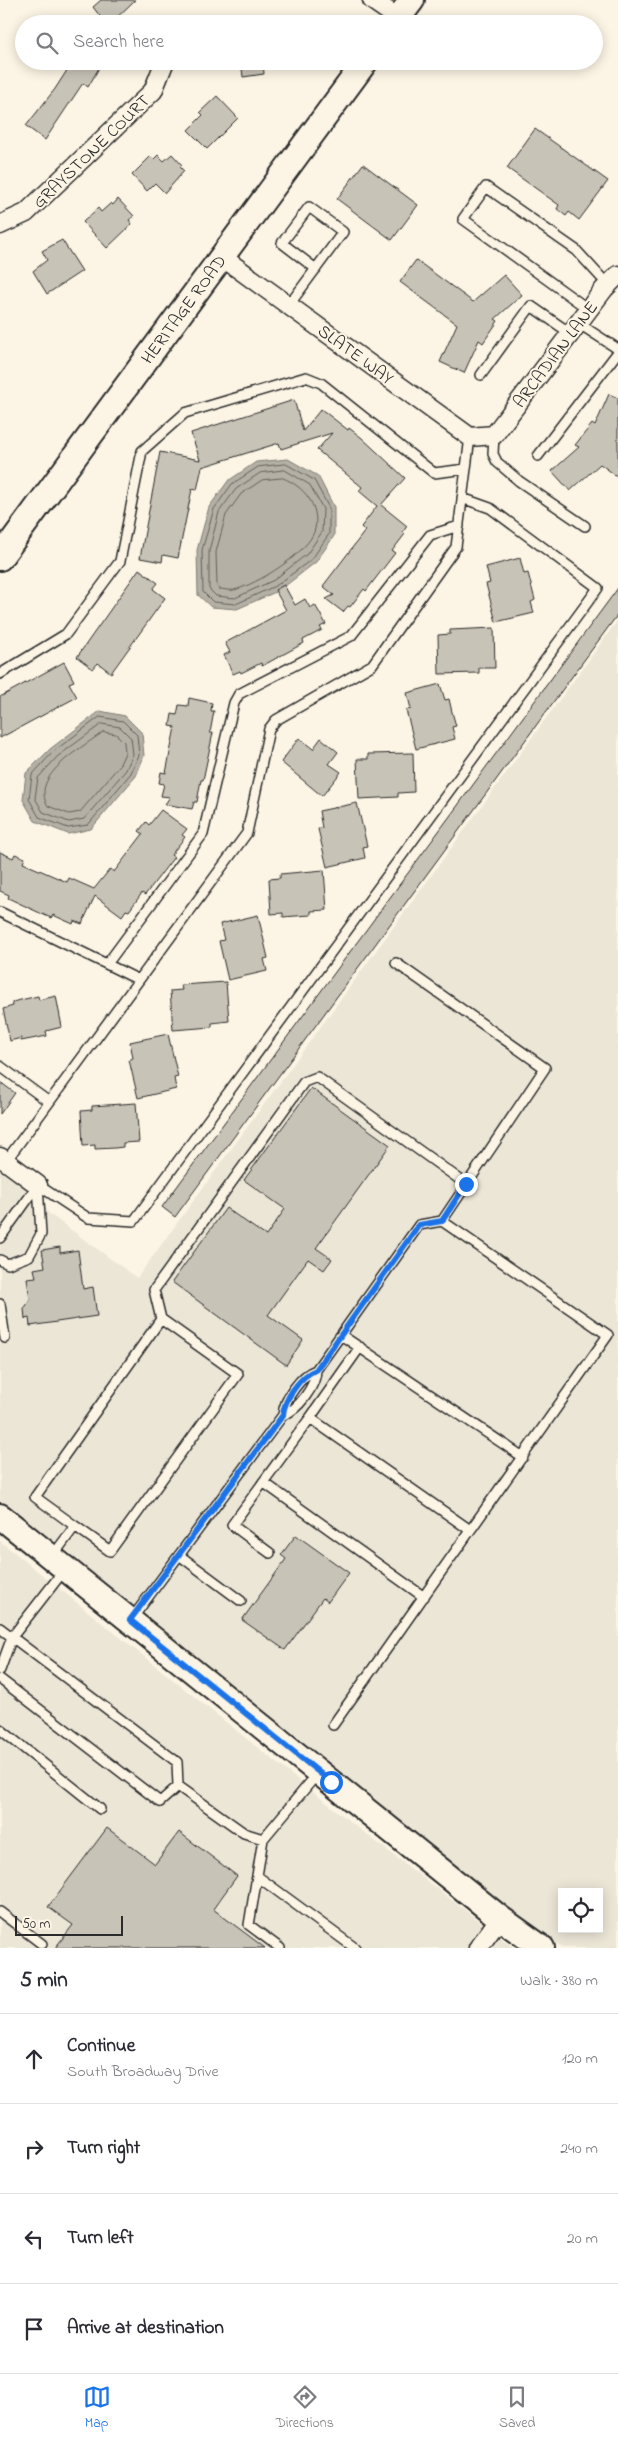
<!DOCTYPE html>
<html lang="en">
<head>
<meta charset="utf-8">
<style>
	:root { --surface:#fff; --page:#f7f7f7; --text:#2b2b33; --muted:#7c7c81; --line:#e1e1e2; --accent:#1a73e8 }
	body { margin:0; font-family:"Indie Flower",sans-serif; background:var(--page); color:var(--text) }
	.controls { position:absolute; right:15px; bottom:15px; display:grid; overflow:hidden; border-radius:0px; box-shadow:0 2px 12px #0003 }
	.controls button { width:45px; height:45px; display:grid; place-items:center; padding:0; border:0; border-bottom:1px solid var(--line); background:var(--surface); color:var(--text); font:25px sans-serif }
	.scale { position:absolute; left:15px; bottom:12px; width:108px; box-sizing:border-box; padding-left:5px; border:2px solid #2b2b2b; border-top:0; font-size:14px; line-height:18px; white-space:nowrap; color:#2b2b2b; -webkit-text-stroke:4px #fcf5e5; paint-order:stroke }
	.stop { position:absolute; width:15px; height:15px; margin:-11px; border:4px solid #1a73e8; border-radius:50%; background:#fff }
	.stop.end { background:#1a73e8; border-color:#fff; box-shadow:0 1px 5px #0008 }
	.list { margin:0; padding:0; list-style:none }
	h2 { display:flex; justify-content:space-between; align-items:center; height:65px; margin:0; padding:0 20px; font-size:21px }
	h2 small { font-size:16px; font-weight:400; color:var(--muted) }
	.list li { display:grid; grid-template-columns:32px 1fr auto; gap:15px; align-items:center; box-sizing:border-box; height:90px; padding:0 20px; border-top:1px solid var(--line) }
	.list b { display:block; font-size:19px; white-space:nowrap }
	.list p { margin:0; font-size:16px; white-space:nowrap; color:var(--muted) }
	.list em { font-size:16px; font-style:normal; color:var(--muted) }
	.icon { flex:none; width:28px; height:28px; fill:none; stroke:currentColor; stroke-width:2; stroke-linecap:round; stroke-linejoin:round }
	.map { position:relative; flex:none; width:618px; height:1948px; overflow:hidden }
	.search { position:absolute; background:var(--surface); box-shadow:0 2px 12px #0003; left:15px; right:15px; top:15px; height:55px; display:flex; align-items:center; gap:12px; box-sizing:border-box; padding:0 18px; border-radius:28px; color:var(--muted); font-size:19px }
	.sheet { height:425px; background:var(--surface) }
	nav { display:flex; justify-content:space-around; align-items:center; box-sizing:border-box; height:70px; border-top:1px solid var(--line); background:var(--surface); font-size:14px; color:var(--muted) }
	nav a { display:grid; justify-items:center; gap:2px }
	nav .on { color:var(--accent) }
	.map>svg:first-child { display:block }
	.built { fill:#ece6d7; fill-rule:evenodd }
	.water { fill:#b4b0a5; stroke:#7d7b74 }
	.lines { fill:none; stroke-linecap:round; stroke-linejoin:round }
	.shore { stroke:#62605c; stroke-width:1 }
	.building { fill:#c8c3b7; stroke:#2b2b2b }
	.service-casing { stroke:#2b2b2b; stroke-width:12 }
	.minor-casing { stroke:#2b2b2b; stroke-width:21 }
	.secondary-casing { stroke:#2b2b2b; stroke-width:28 }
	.service { stroke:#fcf5e5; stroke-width:9 }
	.minor { stroke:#fcf5e5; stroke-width:18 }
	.secondary { stroke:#fcf5e5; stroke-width:24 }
	.route { stroke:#1a73e8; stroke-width:6 }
	.labels { text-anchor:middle; stroke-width:4; stroke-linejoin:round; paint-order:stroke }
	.street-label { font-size:18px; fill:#2b2b2b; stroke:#fcf5e5 }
</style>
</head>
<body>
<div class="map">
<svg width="618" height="1948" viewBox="0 0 618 1948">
	<rect width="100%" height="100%" fill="#fcf5e5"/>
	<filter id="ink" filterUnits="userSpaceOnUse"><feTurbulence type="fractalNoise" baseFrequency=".02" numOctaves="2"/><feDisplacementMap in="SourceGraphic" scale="10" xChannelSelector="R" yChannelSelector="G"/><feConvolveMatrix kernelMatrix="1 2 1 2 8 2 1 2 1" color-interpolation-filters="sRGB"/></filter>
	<g filter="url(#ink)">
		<path class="built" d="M618 620V1948H563L485 1890 0 1502V1169L6 1161 38 1185 48 1213 137 1278ZM562 1892H599V1929H562Z
			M0 1541 348 1820 514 1948H0Z"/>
		<path class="water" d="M288 459 318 476 334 507V536L316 562 280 590 237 609 211 607 198 595 197 550 209 507 228 481 256 462Z
			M100 711 125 716 142 733 144 756 136 776 91 829 68 834 35 821 23 800 26 773 50 749Z"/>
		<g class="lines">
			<path class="shore" d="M286 464 314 480 329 508V534L312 559 277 585 236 604 213 602 203 592 202 550 214 509 232 484 258 467Z
				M285 470 310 485 323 509 322 532 307 554 274 580 235 598 216 596 209 589V551L219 512 236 489 260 473Z
				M283 478C303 486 320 505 315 529 310 552 256 585 234 590 230 591 223 589 219 589L217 586 216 552 226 515 241 494 262 480Z
				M100 717 123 721 137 735 139 755 131 773 88 825 68 828 39 817 29 799 32 775 53 752Z
				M102 724 120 727 131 738 133 754 126 770 84 819 69 822 43 812 35 798 38 778 57 757Z
				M103 732 116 734 124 742 125 753 119 766 80 812 69 814 48 806C29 776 82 748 103 732Z"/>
		</g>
		<path class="building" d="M101 0H135L110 24H106L93 7Z
			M73 61H103L88 87 83 83 45 140 26 126 55 89Z
			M241 61H263L264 74 243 77Z
			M217 96 238 118 207 149 188 130 203 115 200 112Z
			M535 129 608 181 579 220 569 212 566 216 557 209 559 205 507 168Z
			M172 154 182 165 180 167 184 171 165 193 155 183 147 191 132 175 151 156 154 159 158 155 164 161Z
			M363 164 418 205 392 240 337 199Z
			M118 199 134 216 129 220 132 224 107 248 83 222 98 208 101 212 111 203 113 205Z
			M62 240 82 271 47 294 33 271 47 260 42 251Z
			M416 260 473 302 504 275 522 295 495 319 498 321 483 343 479 340 464 373 440 362 457 324 400 282Z
			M609 394 618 398V477L600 464 570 491 552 471 579 447 575 445 592 424 595 426Z
			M294 400 303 431 321 409 348 430 349 428 362 438 405 478 381 505 407 526 403 532 405 534 392 551 395 553 366 591 364 589 350 607 348 606 343 612 326 599 334 595 323 586 365 531 361 527 377 506 359 491 362 487 317 450 332 433 281 449 279 443 202 467 197 490 192 489 178 558 163 555 162 562 140 558 160 452 200 460 191 433Z
			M520 558 524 574 528 573 535 600 531 602 534 613 496 622 486 584 490 583 486 567Z
			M139 569 158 583 153 589 165 598 111 673 98 663 93 669 77 657Z
			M284 585 295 605 305 599 310 608 315 605 326 624 320 627 322 630 303 640 304 643 262 666 261 663 241 673 240 671 233 674 224 655 230 652 225 643 286 610 275 590Z
			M618 588V614L175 1217 162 1207Z
			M494 628 495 668H479V673L439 674 438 635 450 634V630Z
			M64 662 74 681 69 683 77 697 0 738V697Z
			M440 684 445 700 449 699 452 712 456 726 452 727 455 739 416 749 406 710 411 709 407 693Z
			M189 698 212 703 211 711H214L210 733H213L203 780H201L197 802H194L192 809 165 804 170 797 161 796 164 784 159 783 161 772 166 773 175 727 170 726 172 714 177 715 179 705 188 706Z
			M299 738 313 749 321 738 338 752 329 764 341 772 322 796 281 762Z
			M413 753 414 792 398 793V797L359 799 357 759H368V754Z
			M357 803 367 846 363 847 365 858 327 867 318 829 322 828 319 811Z
			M161 810 187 829 182 835 185 837 171 855 174 857 145 895 142 893 129 911 126 910 122 916 95 896 82 924 74 921 73 924 53 915 51 918 42 914 8 898 9 895 0 891V852L13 858 15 854 25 858 23 863 67 882 69 878 94 889 110 869 114 872 143 834 139 831 146 822 149 825Z
			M324 870 327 910 311 911V915L296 916 283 917V913L271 914 269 879 280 878V874Z
			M258 915 268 958 264 959 267 971 228 980 219 941 224 940 220 924Z
			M226 982 229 1021 212 1023V1027L173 1030 170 991 182 990 181 985Z
			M38 996 39 1000 56 996 62 1027 46 1031 47 1036 21 1041V1038L10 1041 3 1009 13 1006 12 1002Z
			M168 1034 178 1077 174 1078 176 1089 138 1098 129 1060 133 1058 130 1042Z
			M0 1082 15 1093 0 1114Z
			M311 1088 390 1145 316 1248 332 1259 324 1270 308 1259 268 1315 303 1340 286 1365 172 1282 226 1208 266 1236 285 1209 244 1180Z
			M136 1103 139 1142 123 1143V1147L115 1148 95 1149V1145L83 1146 81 1111 92 1110V1106Z
			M60 1247V1253L78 1250 83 1289 93 1287 97 1316 30 1326 29 1318 25 1319 24 1309 30 1300 27 1278 36 1277 34 1269 45 1267 42 1250Z
			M296 1535 349 1573 328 1602 323 1598 285 1650 242 1620 286 1559 281 1555Z
			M107 1828 155 1864 179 1832 237 1876 213 1909 265 1948H55L73 1925 48 1907Z"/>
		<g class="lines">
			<defs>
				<path id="service" d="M289 305 343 232 309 207 282 243 316 269
					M588 309 463 219 486 187 576 250 608 285
					M578 323 618 349
					M481 375 531 306 570 333
					M494 435 493 454 497 462 519 481 585 526
					M538 456 618 352
					M0 674 66 634 120 561 142 451 185 413 306 377 321 383 434 473 466 469
					M0 912 139 980
					M396 963 545 1068 442 1221
					M107 964 203 834 234 703 239 694 351 636 430 535 459 526
					M0 1066 49 1102
					M6 1161 247 833 269 729 276 720 372 665 456 547 470 437
					M38 1185 88 1218 134 1221 598 588 490 508 462 498
					M0 1238 38 1185
					M0 1260 8 1264 29 1256 41 1234 38 1185
					M0 1304 5 1338
					M161 1319 154 1290 304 1082 317 1077 466 1184
					M341 1335 523 1457
					M283 1415C298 1410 316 1386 316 1370
					M310 1418 360 1347
					M263 1482 424 1597
					M270 1553 232 1525 310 1418 470 1530
					M179 1555 241 1601
					M52 1557 75 1526 35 1497 161 1319 238 1374 110 1551 75 1526
					M131 1620 283 1415C284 1399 301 1375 316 1370L419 1225 442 1221 608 1335 333 1725
					M0 1628 177 1762 178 1786 244 1833 263 1839
					M0 1670 12 1637 65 1569
					M0 1679 160 1802 178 1786
					M0 1729 100 1809
					M257 1876 355 1948
					M0 1912 42 1944
					M280 1948 249 1925 263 1839 318 1773"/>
				<path id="minor" d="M372 0 398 18
					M0 225 26 213 153 91 165 61
					M222 257 470 437 494 435 604 289 618 275
					M0 1157 38 1185
					M478 1948 500 1918"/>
				<g id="secondary">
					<path d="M394 24 412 0"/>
					<path id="s1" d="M0 558 366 61"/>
					<path d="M0 1516 500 1918 542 1948"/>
				</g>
			</defs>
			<use href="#service" class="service-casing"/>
			<use href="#minor" class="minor-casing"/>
			<use href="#secondary" class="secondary-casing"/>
			<use href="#service" class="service"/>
			<use href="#minor" class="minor"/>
			<use href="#secondary" class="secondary"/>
		</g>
	</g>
	<g class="lines" filter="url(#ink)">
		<path class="route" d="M331 1782 130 1620 283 1415C284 1399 301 1375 316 1370L419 1225 442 1221 466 1184"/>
	</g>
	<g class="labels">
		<g class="street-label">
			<text transform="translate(91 151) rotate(-44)" y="6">GRAYSTONE COURT</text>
			<text dy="6" stroke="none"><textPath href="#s1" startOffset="309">HERITAGE ROAD</textPath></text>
			<text transform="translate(356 354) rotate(36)" y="6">SLATE WAY</text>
			<text transform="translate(555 354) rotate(-53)" y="6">ARCADIAN LANE</text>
		</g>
	</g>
</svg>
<div class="controls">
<button><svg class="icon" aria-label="locate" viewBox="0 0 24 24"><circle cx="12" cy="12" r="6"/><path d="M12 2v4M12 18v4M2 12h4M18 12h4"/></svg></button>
</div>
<div class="scale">50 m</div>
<div class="stop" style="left:331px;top:1782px"></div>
<div class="stop end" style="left:466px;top:1184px"></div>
<div class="search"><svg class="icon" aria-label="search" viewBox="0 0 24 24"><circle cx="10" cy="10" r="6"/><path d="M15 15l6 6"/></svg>Search here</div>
</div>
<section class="sheet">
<h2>5 min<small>Walk · 380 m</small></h2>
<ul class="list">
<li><svg class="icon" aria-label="ahead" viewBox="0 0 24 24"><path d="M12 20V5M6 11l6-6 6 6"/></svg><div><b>Continue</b><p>South Broadway Drive</p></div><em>120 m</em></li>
<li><svg class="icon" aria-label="right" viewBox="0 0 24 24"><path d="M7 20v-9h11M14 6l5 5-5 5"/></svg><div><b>Turn right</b></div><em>240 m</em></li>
<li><svg class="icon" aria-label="left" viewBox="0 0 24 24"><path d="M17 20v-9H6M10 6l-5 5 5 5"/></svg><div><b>Turn left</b></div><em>20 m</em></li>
<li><svg class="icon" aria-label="arrive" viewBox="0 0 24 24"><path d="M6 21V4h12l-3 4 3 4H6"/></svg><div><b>Arrive at destination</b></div></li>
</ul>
</section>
<nav>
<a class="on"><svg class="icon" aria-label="map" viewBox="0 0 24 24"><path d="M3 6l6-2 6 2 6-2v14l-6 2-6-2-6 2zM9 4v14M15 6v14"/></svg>Map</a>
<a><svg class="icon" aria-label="directions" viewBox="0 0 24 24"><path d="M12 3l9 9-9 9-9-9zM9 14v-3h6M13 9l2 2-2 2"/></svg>Directions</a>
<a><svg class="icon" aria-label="saved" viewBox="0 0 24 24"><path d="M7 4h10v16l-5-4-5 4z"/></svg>Saved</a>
</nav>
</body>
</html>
